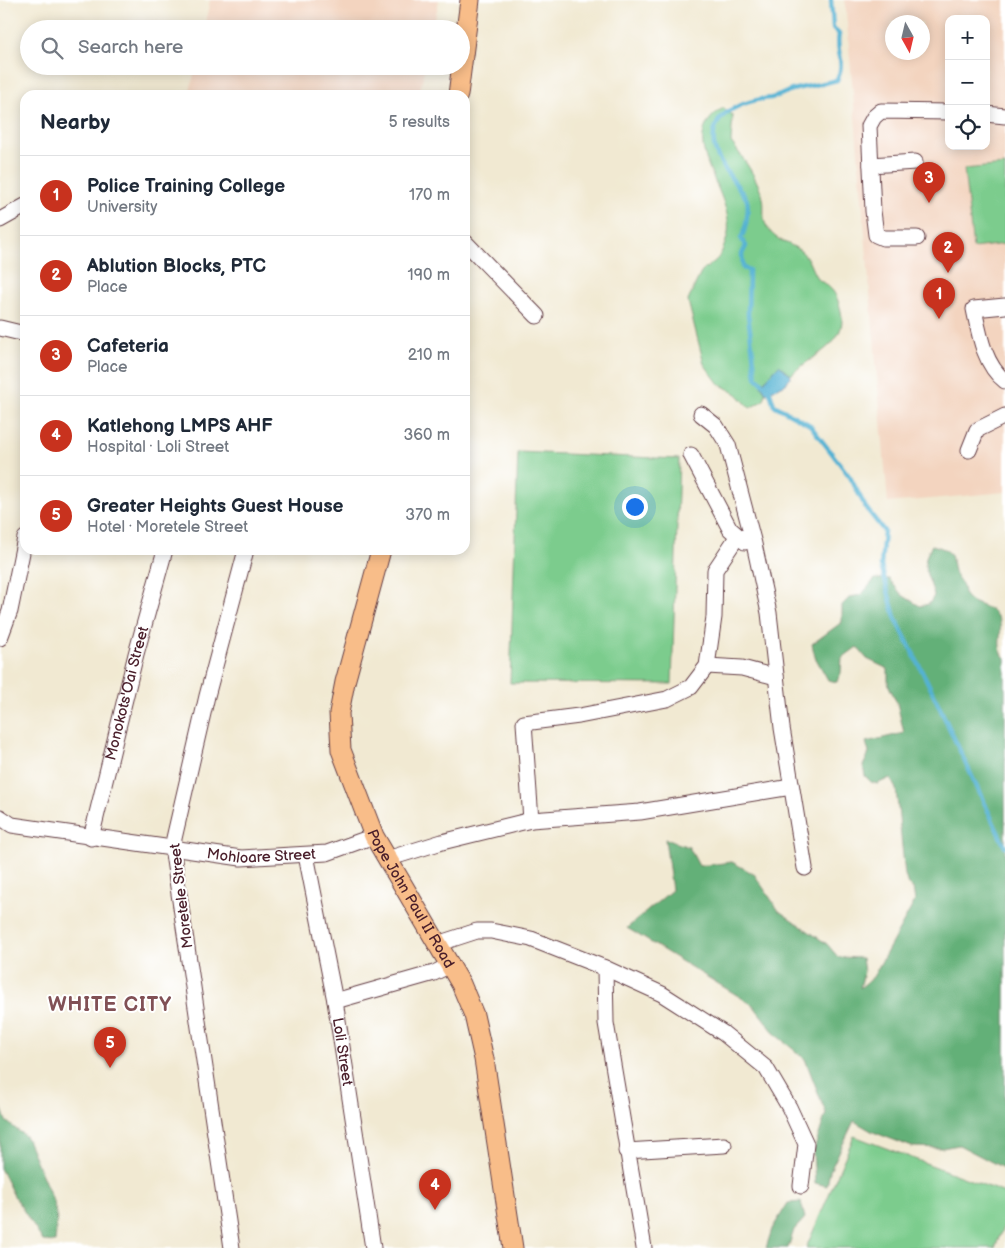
<!DOCTYPE html>
<html lang="en">
<head>
<meta charset="utf-8">
<style>
	:root { --surface:#fff; --page:#f2f2f3; --text:#1f2937; --muted:#747a83; --line:#e0e1e3; --accent:#c8321e }
	body { margin:0; font-family:"Balsamiq Sans",sans-serif; background:var(--page); color:var(--text) }
	.controls { position:absolute; right:15px; top:15px; display:grid; overflow:hidden; border-radius:10px; box-shadow:0 2px 12px #0003 }
	.controls button { width:45px; height:45px; display:grid; place-items:center; padding:0; border:0; border-bottom:1px solid var(--line); background:var(--surface); color:var(--text); font:25px sans-serif }
	.compass { position:absolute; left:885px; top:15px; width:45px; height:45px; border-radius:50%; background:var(--surface); box-shadow:0 2px 12px #0003; rotate:172deg }
	.you { position:absolute; left:634px; top:506px; width:18px; height:18px; margin:-12px; border:4px solid #fff; border-radius:50%; background:#1a73e8; box-shadow:0 0 0 8px #1a73e833 }
	.badge { display:grid; place-items:center; width:32px; height:32px; border-radius:50%; background:var(--accent); color:#fff; font-size:16px; font-weight:700 }
	.pin { position:absolute; translate:-50% -41px; filter:drop-shadow(0 1px 2px #0008) }
	.pin::after { content:''; position:absolute; top:26px; width:18px; height:15px; background:inherit; clip-path:polygon(0 0,100% 0,50% 100%) }
	.list { margin:0; padding:0; list-style:none }
	h2 { display:flex; justify-content:space-between; align-items:center; height:65px; margin:0; padding:0 20px; font-size:21px }
	h2 small { font-size:16px; font-weight:400; color:var(--muted) }
	.list li { display:grid; grid-template-columns:32px 1fr auto; gap:15px; align-items:center; box-sizing:border-box; height:80px; padding:0 20px; border-top:1px solid var(--line) }
	.list b { display:block; font-size:19px; white-space:nowrap }
	.list p { margin:0; font-size:16px; white-space:nowrap; color:var(--muted) }
	.list em { font-size:16px; font-style:normal; color:var(--muted) }
	.icon { flex:none; width:28px; height:28px; fill:none; stroke:currentColor; stroke-width:2; stroke-linecap:round; stroke-linejoin:round }
	.map { position:relative; flex:none; width:1005px; height:1248px; overflow:hidden }
	.search { position:absolute; background:var(--surface); box-shadow:0 2px 12px #0003; left:20px; top:20px; width:450px; height:55px; display:flex; align-items:center; gap:12px; box-sizing:border-box; padding:0 18px; border-radius:28px; color:var(--muted); font-size:19px }
	.panel { position:absolute; background:var(--surface); box-shadow:0 2px 12px #0003; left:20px; top:90px; width:450px; height:465px; border-radius:15px }
	.map>svg:first-child { display:block }
	.built { fill:#f3d4bf; fill-rule:evenodd }
	.green { fill:#7bcc8d; stroke:#62765c }
	.forest { fill:#64b078; stroke:#576852 }
	.water { fill:#55b2d3; stroke:#50687f }
	.lines { fill:none; stroke-linecap:round; stroke-linejoin:round }
	.stream { stroke:#55b2d3; stroke-width:4.5 }
	.minor-casing { stroke:#633d44; stroke-width:17 }
	.major-casing { stroke:#633d44; stroke-width:21 }
	.minor { stroke:#fff; stroke-width:15 }
	.major { stroke:#f8bd89; stroke-width:19 }
	.labels { text-anchor:middle; stroke-width:4; stroke-linejoin:round; paint-order:stroke }
	.street-label { font-size:15px; fill:#4a1f2b; stroke:#fff }
	.district-label { font-size:20px; font-weight:bold; letter-spacing:1px; fill:#815055; stroke:#fff }
</style>
</head>
<body>
<div class="map">
<svg width="1005" height="1248" viewBox="0 0 1005 1248">
	<rect width="100%" height="100%" fill="#fff"/>
	<filter id="ink" filterUnits="userSpaceOnUse"><feTurbulence type="fractalNoise" baseFrequency=".02" numOctaves="2"/><feDisplacementMap in="SourceGraphic" scale="10" xChannelSelector="R" yChannelSelector="G"/><feConvolveMatrix kernelMatrix="1 2 1 2 8 2 1 2 1" color-interpolation-filters="sRGB"/></filter>
	<filter id="wash" filterUnits="userSpaceOnUse"><feTurbulence type="fractalNoise" baseFrequency=".0096" numOctaves="4" result="noise"/><feDisplacementMap in="SourceGraphic" scale="20" xChannelSelector="R" yChannelSelector="G"/><feGaussianBlur stdDeviation="1.12" result="paint"/><feColorMatrix in="noise" values="0 0 0 0 0 0 0 0 0 0 0 0 0 0 0 0 0 1.4 0 .05"/><feComposite in="paint" operator="in"/></filter>
	<g filter="url(#wash)">
		<rect width="100%" height="100%" fill="#f1e9d2"/>
		<path class="built" d="M210 0H439L433 29H204Z
			M845 0H1005V492L888 503ZM949 19H986V146H949ZM892 22H922V52H892Z
			M196 66H425L419 95H189Z"/>
		<path class="green" d="M723 108 733 115 731 142C744 159 757 177 763 198 765 206 762 218 766 225 774 242 790 242 802 252 810 259 811 270 817 278 821 282 828 285 832 290 837 296 839 303 841 311 849 345 809 356 791 375L779 366 761 385 766 393 764 400 750 408 737 394 719 384 704 364 688 301C692 292 696 282 701 273 705 267 713 264 718 258 722 253 727 239 728 233 734 190 672 139 723 108Z
			M1005 165V244L973 248 964 169Z
			M518 452 679 459 672 684 510 683Z
			M854 1136 1005 1193V1222L995 1248H806Z"/>
		<path class="forest" d="M932 545C961 552 947 560 957 578 958 580 961 582 962 584 964 587 963 592 965 595 973 608 991 603 998 618 1005 632 994 645 1005 658V1169L959 1145 942 1148 912 1147 873 1132 854 1121 830 1171 827 1186 815 1183 813 1153 826 1113 805 1059 776 1035 753 1005 627 928 672 890 665 839 689 847 699 866 732 862 754 874 779 911 827 944 838 957 862 958 864 972 860 988 873 977 915 901 913 888 908 885 905 875 896 789 890 778 877 784 871 782 865 776 863 766 869 753 866 742 904 733 897 703 888 684V669L867 659 857 647 842 658 841 673 837 682 828 680 815 657 812 644 842 622V605L850 597 861 595 875 579H889L902 595 920 606 929 604 934 596C929 574 918 567 932 545Z
			M0 1103 6 1121 26 1137 54 1203 57 1220 55 1242 43 1241 13 1194 0 1168Z
			M801 1202 805 1218 794 1230 788 1248H766L772 1229 788 1203Z"/>
		<path class="water" d="M779 365 791 375 786 384 766 393 761 385Z"/>
		<g class="lines">
			<path class="stream" d="M831 0 833 28 839 34C835 50 846 63 837 80 822 84 807 86 792 90 786 92 777 97 771 98 753 99 723 108 716 126 705 153 733 178 746 198 750 205 746 231 741 238L746 246 742 254 743 268 749 270 748 315 756 377 769 389 774 405 810 425 850 477 866 508 884 531 881 566 895 617 931 689 1005 847"/>
		</g>
	</g>
	<g filter="url(#ink)">
		<g class="lines">
			<defs>
				<g id="minor">
					<path d="M986 114 1005 116"/>
					<path d="M871 165 915 162"/>
					<path d="M0 220 25 206"/>
					<path d="M917 238H883L876 235 873 211 869 126 874 117 881 111 949 112"/>
					<path d="M465 242 537 316"/>
					<path d="M1005 306 974 309C979 333 984 365 1005 381"/>
					<path d="M0 328 25 334"/>
					<path d="M701 414 716 426 728 445 754 544 769 613 782 728 805 868"/>
					<path d="M969 450 977 430 1005 416"/>
					<path d="M691 455 730 529 745 542"/>
					<path d="M0 638 10 611 25 538"/>
					<path d="M707 666 742 668 776 677"/>
					<path id="s1" d="M0 817 12 825 241 858 327 853 374 836"/>
					<path d="M531 820 524 723 579 716 667 699 691 687 707 666 714 617 715 570 737 537"/>
					<path id="s2" d="M91 838 136 654 165 550"/>
					<path id="s3" d="M306 855 335 1001 373 1248"/>
					<path d="M387 859 442 842 531 820 640 812 791 787"/>
					<path d="M437 944 477 931H491L531 939 605 968 662 994 723 1033 766 1068 789 1107 806 1144 801 1186"/>
					<path d="M605 968 606 1023 644 1248"/>
					<path d="M335 1001 434 973 450 965"/>
					<path d="M626 1151 724 1145"/>
					<path d="M232 1248 172 847 207 696 246 550"/>
				</g>
				<g id="major">
					<path d="M458 95 470 0"/>
					<path id="s4" d="M381 550 345 682 339 713 341 750 374 836 461 984 474 1015 484 1059 513 1248"/>
				</g>
			</defs>
			<use href="#minor" class="minor-casing"/>
			<use href="#major" class="major-casing"/>
			<use href="#minor" class="minor"/>
			<use href="#major" class="major"/>
		</g>
	</g>
	<g class="labels">
		<g class="street-label">
			<text dy="5" stroke="none"><textPath href="#s2" startOffset="149">Monokots'Oai Street</textPath></text>
			<text dy="5" stroke="none"><textPath href="#s1" startOffset="266">Mohloare Street</textPath></text>
			<text transform="translate(181 896) rotate(-97)" y="5">Moretele Street</text>
			<text dy="5" stroke="none"><textPath href="#s4" startOffset="370">Pope John Paul II Road</textPath></text>
			<text dy="5" stroke="none"><textPath href="#s3" startOffset="200">Loli Street</textPath></text>
		</g>
		<g class="district-label">
			<text x="110" y="1011">WHITE CITY</text>
		</g>
	</g>
</svg>
<div class="controls">
<button>+</button>
<button>−</button>
<button><svg class="icon" aria-label="locate" viewBox="0 0 24 24"><circle cx="12" cy="12" r="6"/><path d="M12 2v4M12 18v4M2 12h4M18 12h4"/></svg></button>
</div>
<svg class="compass" viewBox="-18 -18 36 36"><path d="M0-13l5 13h-10z" fill="#e53935"/><path d="M0 13l5-13h-10z" fill="#747a83"/></svg>
<div class="you"></div>
<div class="pin badge" style="left:939px;top:319px">1</div>
<div class="pin badge" style="left:948px;top:273px">2</div>
<div class="pin badge" style="left:929px;top:203px">3</div>
<div class="pin badge" style="left:435px;top:1210px">4</div>
<div class="pin badge" style="left:110px;top:1068px">5</div>
<div class="search"><svg class="icon" aria-label="search" viewBox="0 0 24 24"><circle cx="10" cy="10" r="6"/><path d="M15 15l6 6"/></svg>Search here</div>
<section class="panel">
<h2>Nearby<small>5 results</small></h2>
<ul class="list">
<li><span class="badge">1</span><div><b>Police Training College</b><p>University</p></div><em>170 m</em></li>
<li><span class="badge">2</span><div><b>Ablution Blocks, PTC</b><p>Place</p></div><em>190 m</em></li>
<li><span class="badge">3</span><div><b>Cafeteria</b><p>Place</p></div><em>210 m</em></li>
<li><span class="badge">4</span><div><b>Katlehong LMPS AHF</b><p>Hospital · Loli Street</p></div><em>360 m</em></li>
<li><span class="badge">5</span><div><b>Greater Heights Guest House</b><p>Hotel · Moretele Street</p></div><em>370 m</em></li>
</ul>
</section>
</div>
</body>
</html>
